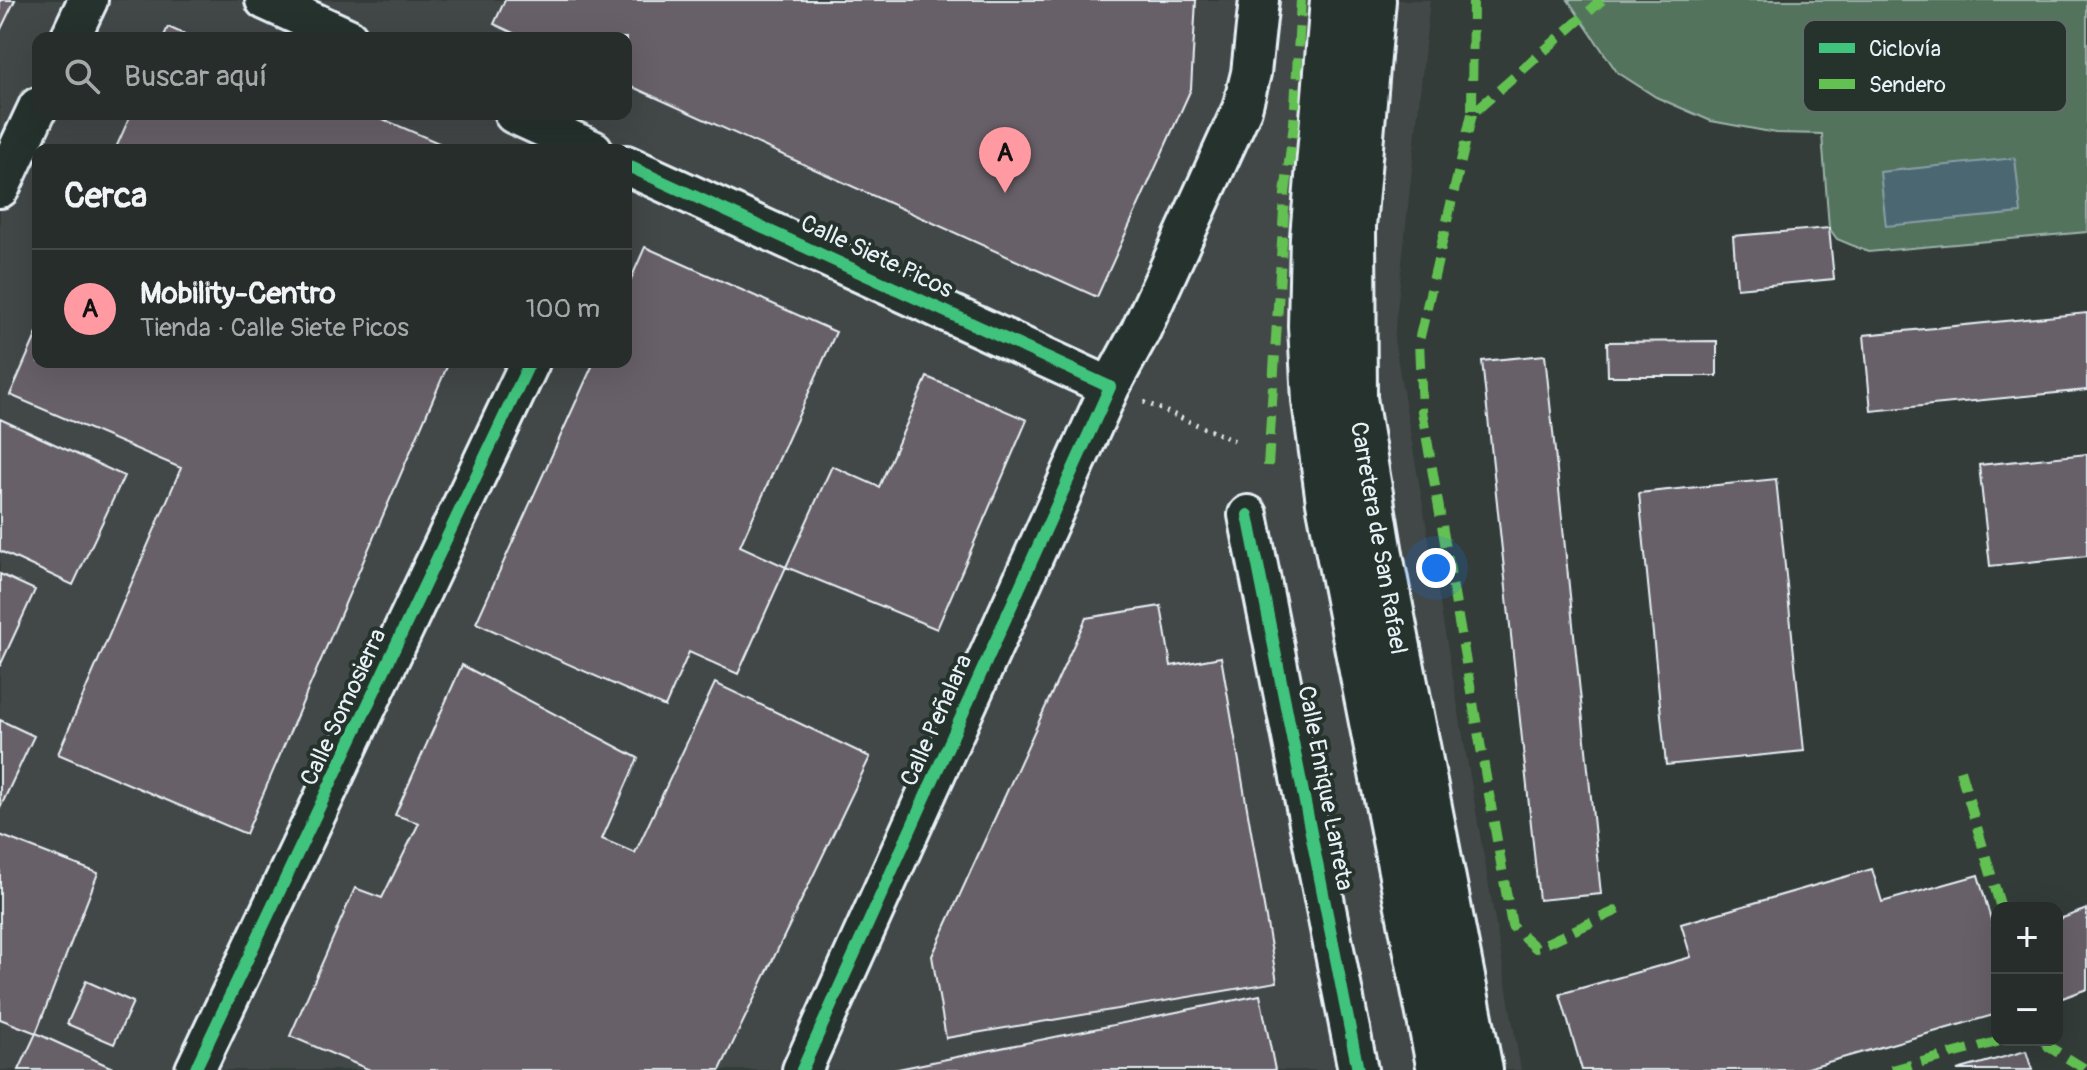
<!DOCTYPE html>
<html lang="es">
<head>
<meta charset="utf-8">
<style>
	:root { --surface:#262d2b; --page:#323937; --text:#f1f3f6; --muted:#a4a8a9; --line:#424947; --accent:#ff9aa2 }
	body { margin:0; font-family:Pangolin,sans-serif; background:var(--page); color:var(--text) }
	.controls { position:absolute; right:24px; bottom:24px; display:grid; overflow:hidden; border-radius:16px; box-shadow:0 8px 32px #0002 }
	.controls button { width:72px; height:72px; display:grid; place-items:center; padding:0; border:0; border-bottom:2px solid var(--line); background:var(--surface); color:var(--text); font:40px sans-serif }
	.you { position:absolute; left:1436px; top:568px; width:28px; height:28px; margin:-20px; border:6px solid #fff; border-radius:50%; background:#1a73e8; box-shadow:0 0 0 12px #1a73e833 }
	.badge { display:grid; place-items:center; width:52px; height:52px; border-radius:50%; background:var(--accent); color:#111; font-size:26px; font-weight:700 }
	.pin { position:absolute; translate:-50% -66px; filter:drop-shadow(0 2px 4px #0008) }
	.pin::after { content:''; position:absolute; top:42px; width:28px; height:24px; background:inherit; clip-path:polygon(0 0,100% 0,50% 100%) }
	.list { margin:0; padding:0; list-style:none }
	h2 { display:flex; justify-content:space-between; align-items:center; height:104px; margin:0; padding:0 32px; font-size:34px }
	h2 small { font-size:26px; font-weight:400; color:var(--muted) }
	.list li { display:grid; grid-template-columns:52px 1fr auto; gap:24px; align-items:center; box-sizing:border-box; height:120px; padding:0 32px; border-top:2px solid var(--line) }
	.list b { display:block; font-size:30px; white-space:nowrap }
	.list p { margin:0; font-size:26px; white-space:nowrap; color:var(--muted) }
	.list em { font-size:26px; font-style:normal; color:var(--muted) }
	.icon { flex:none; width:44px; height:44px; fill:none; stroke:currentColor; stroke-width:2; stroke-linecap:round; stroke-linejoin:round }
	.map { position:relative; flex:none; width:2087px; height:1070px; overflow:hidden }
	.search { position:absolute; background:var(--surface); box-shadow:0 8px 32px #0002; left:32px; top:32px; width:600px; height:88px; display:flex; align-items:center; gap:20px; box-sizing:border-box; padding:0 28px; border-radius:16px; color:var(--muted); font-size:30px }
	.panel { position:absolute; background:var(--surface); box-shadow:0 8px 32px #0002; left:32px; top:144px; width:600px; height:224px; border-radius:16px }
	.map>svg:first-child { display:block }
	.built { fill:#434747; fill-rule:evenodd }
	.green { fill:#52735d; stroke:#9db2aa; stroke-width:2 }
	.water { fill:#4c6872; stroke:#8a9fa8; stroke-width:2 }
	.building { fill:#686068; stroke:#e8f1f8; stroke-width:2 }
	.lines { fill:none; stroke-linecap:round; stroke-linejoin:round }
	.minor-casing { stroke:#e8f1f8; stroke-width:44 }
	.major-casing { stroke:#e8f1f8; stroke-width:50 }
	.path { stroke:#e8f1f8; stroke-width:5; stroke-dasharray:2 6; stroke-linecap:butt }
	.minor { stroke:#26332d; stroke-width:38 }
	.major { stroke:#26332d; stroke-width:44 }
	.quiet { stroke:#63c152; stroke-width:10; stroke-dasharray:20 10; stroke-linecap:butt }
	.cycleway-casing { stroke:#26332d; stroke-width:17 }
	.cycleway { stroke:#40c37c; stroke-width:12 }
	.labels { text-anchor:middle; stroke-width:8; stroke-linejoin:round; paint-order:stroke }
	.street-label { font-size:24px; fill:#e8f1f8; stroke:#26332d }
	.key { fill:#26332d; stroke:#606c6a; stroke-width:2 }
	.key-label { font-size:22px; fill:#e8f1f8 }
</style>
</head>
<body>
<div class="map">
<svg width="2087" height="1070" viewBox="0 0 2087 1070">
	<rect width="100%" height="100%" fill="#333c39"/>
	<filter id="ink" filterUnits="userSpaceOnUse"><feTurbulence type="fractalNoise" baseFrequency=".0125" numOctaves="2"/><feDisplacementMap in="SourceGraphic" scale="16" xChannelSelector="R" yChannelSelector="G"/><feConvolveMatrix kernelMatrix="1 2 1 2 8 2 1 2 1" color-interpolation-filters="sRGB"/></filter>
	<g filter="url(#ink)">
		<path class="built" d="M0 0H1430L1394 339 1521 1070H0ZM38 38H626V114H38ZM38 150H626V362H38Z"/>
		<path class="green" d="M1568 0H2087V232L1868 252 1837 239 1829 228 1822 134 1776 133 1711 121 1656 97 1617 72Z"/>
		<path class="water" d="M2015 158 2021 213 1886 226 1880 172Z"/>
		<path class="building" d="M0 0H15L0 31Z
			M505 0H1196L1191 89 1097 297 626 84V38H524L494 24Z
			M168 27 193 38H163Z
			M131 114H371L455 150H115Z
			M1829 228 1834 279 1737 288 1733 236Z
			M645 247 836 332 740 546 786 567 738 674 689 652 665 707 476 623 594 362H626V290Z
			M2087 313V390L1871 411 1864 335Z
			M38 331V362H449L246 834 58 754 181 468 10 395Z
			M1717 341V376H1608L1607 342Z
			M1545 355 1601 894 1539 900 1482 361Z
			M927 377 1027 420 937 629 786 567 832 466 879 487Z
			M0 419 124 476 73 585 0 551Z
			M2087 454V556L1990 566 1979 465Z
			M1776 479 1804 751 1666 765 1639 493Z
			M0 574 35 590 0 666Z
			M1161 606 1171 666 1221 657 1277 982 946 1038 932 956 1086 618Z
			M462 665 638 758 602 839 635 853 715 683 870 757 720 1070H370L290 1036 355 888 382 898 419 823 395 815Z
			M0 720 34 736 0 808Z
			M0 835 98 873 36 1033 0 1019Z
			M1872 869 1882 902 1978 875 1997 940V1014L1800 1070H1582L1560 994 1691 957 1681 924Z
			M2087 909V989L2057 1000V920Z
			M86 981 133 1002 114 1044 67 1024Z
			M1260 995 1275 1070H893Z
			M36 1033 117 1070H19Z
			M2026 1051 2032 1070H1957Z"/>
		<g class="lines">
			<defs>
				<path id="minor" d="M265 0 348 38
					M70 38 88 0
					M514 114 593 150
					M626 165 1110 387
					M0 188 38 107
					M1248 515 1358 1070
					M195 1070 530 362
					M802 1070 1110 387 1141 330 1242 109 1251 73 1259 0"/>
				<path id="major" d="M1333 0 1313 237 1311 326 1315 401 1329 502 1440 1070
					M1373 0 1353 226 1354 398 1381 560 1480 1070"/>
			</defs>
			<use href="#minor" class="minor-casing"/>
			<use href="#major" class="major-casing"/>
			<path class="path" d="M1144 402 1235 441"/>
			<use href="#minor" class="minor"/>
			<use href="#major" class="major"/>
			<path class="quiet" d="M1473 0 1472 114 1602 0
				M1472 114 1419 341 1422 411 1512 926 1536 948 1620 909
				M1268 466 1285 194 1294 124 1301 0
				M1960 770 2001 908
				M2044 1040 2049 1047 2087 1070
				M1892 1070 2004 1040"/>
			<defs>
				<path id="cycleway" d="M626 165 1110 387 802 1070
					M1248 515 1358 1070
					M195 1070 530 362"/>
			</defs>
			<use href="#cycleway" class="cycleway-casing"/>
			<use href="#cycleway" class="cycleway"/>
		</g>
	</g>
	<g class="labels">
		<g class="street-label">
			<text transform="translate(877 256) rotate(25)" y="8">Calle Siete Picos</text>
			<text transform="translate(1379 538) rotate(80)" y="8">Carretera de San Rafael</text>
			<text transform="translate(343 707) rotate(-65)" y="8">Calle Somosierra</text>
			<text transform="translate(936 720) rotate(-66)" y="8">Calle Peñalara</text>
			<text transform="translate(1326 788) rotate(79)" y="8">Calle Enrique Larreta</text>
		</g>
	</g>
	<rect x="1803" y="20" width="264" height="92" rx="12" class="key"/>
	<rect x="1819" y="43" width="36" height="10" fill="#40c37c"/>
	<rect x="1819" y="79" width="36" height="10" fill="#63c152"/>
	<g class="key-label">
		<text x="1869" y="56">Ciclovía</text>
		<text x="1869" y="92">Sendero</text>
	</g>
</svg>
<div class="controls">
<button>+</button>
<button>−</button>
</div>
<div class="you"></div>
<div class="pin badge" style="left:1005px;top:193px">A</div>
<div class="search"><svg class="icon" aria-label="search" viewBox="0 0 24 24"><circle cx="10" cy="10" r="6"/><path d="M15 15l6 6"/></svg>Buscar aquí</div>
<section class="panel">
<h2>Cerca<small></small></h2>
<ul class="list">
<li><span class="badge">A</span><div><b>Mobility-Centro</b><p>Tienda · Calle Siete Picos</p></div><em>100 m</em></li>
</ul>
</section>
</div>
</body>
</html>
